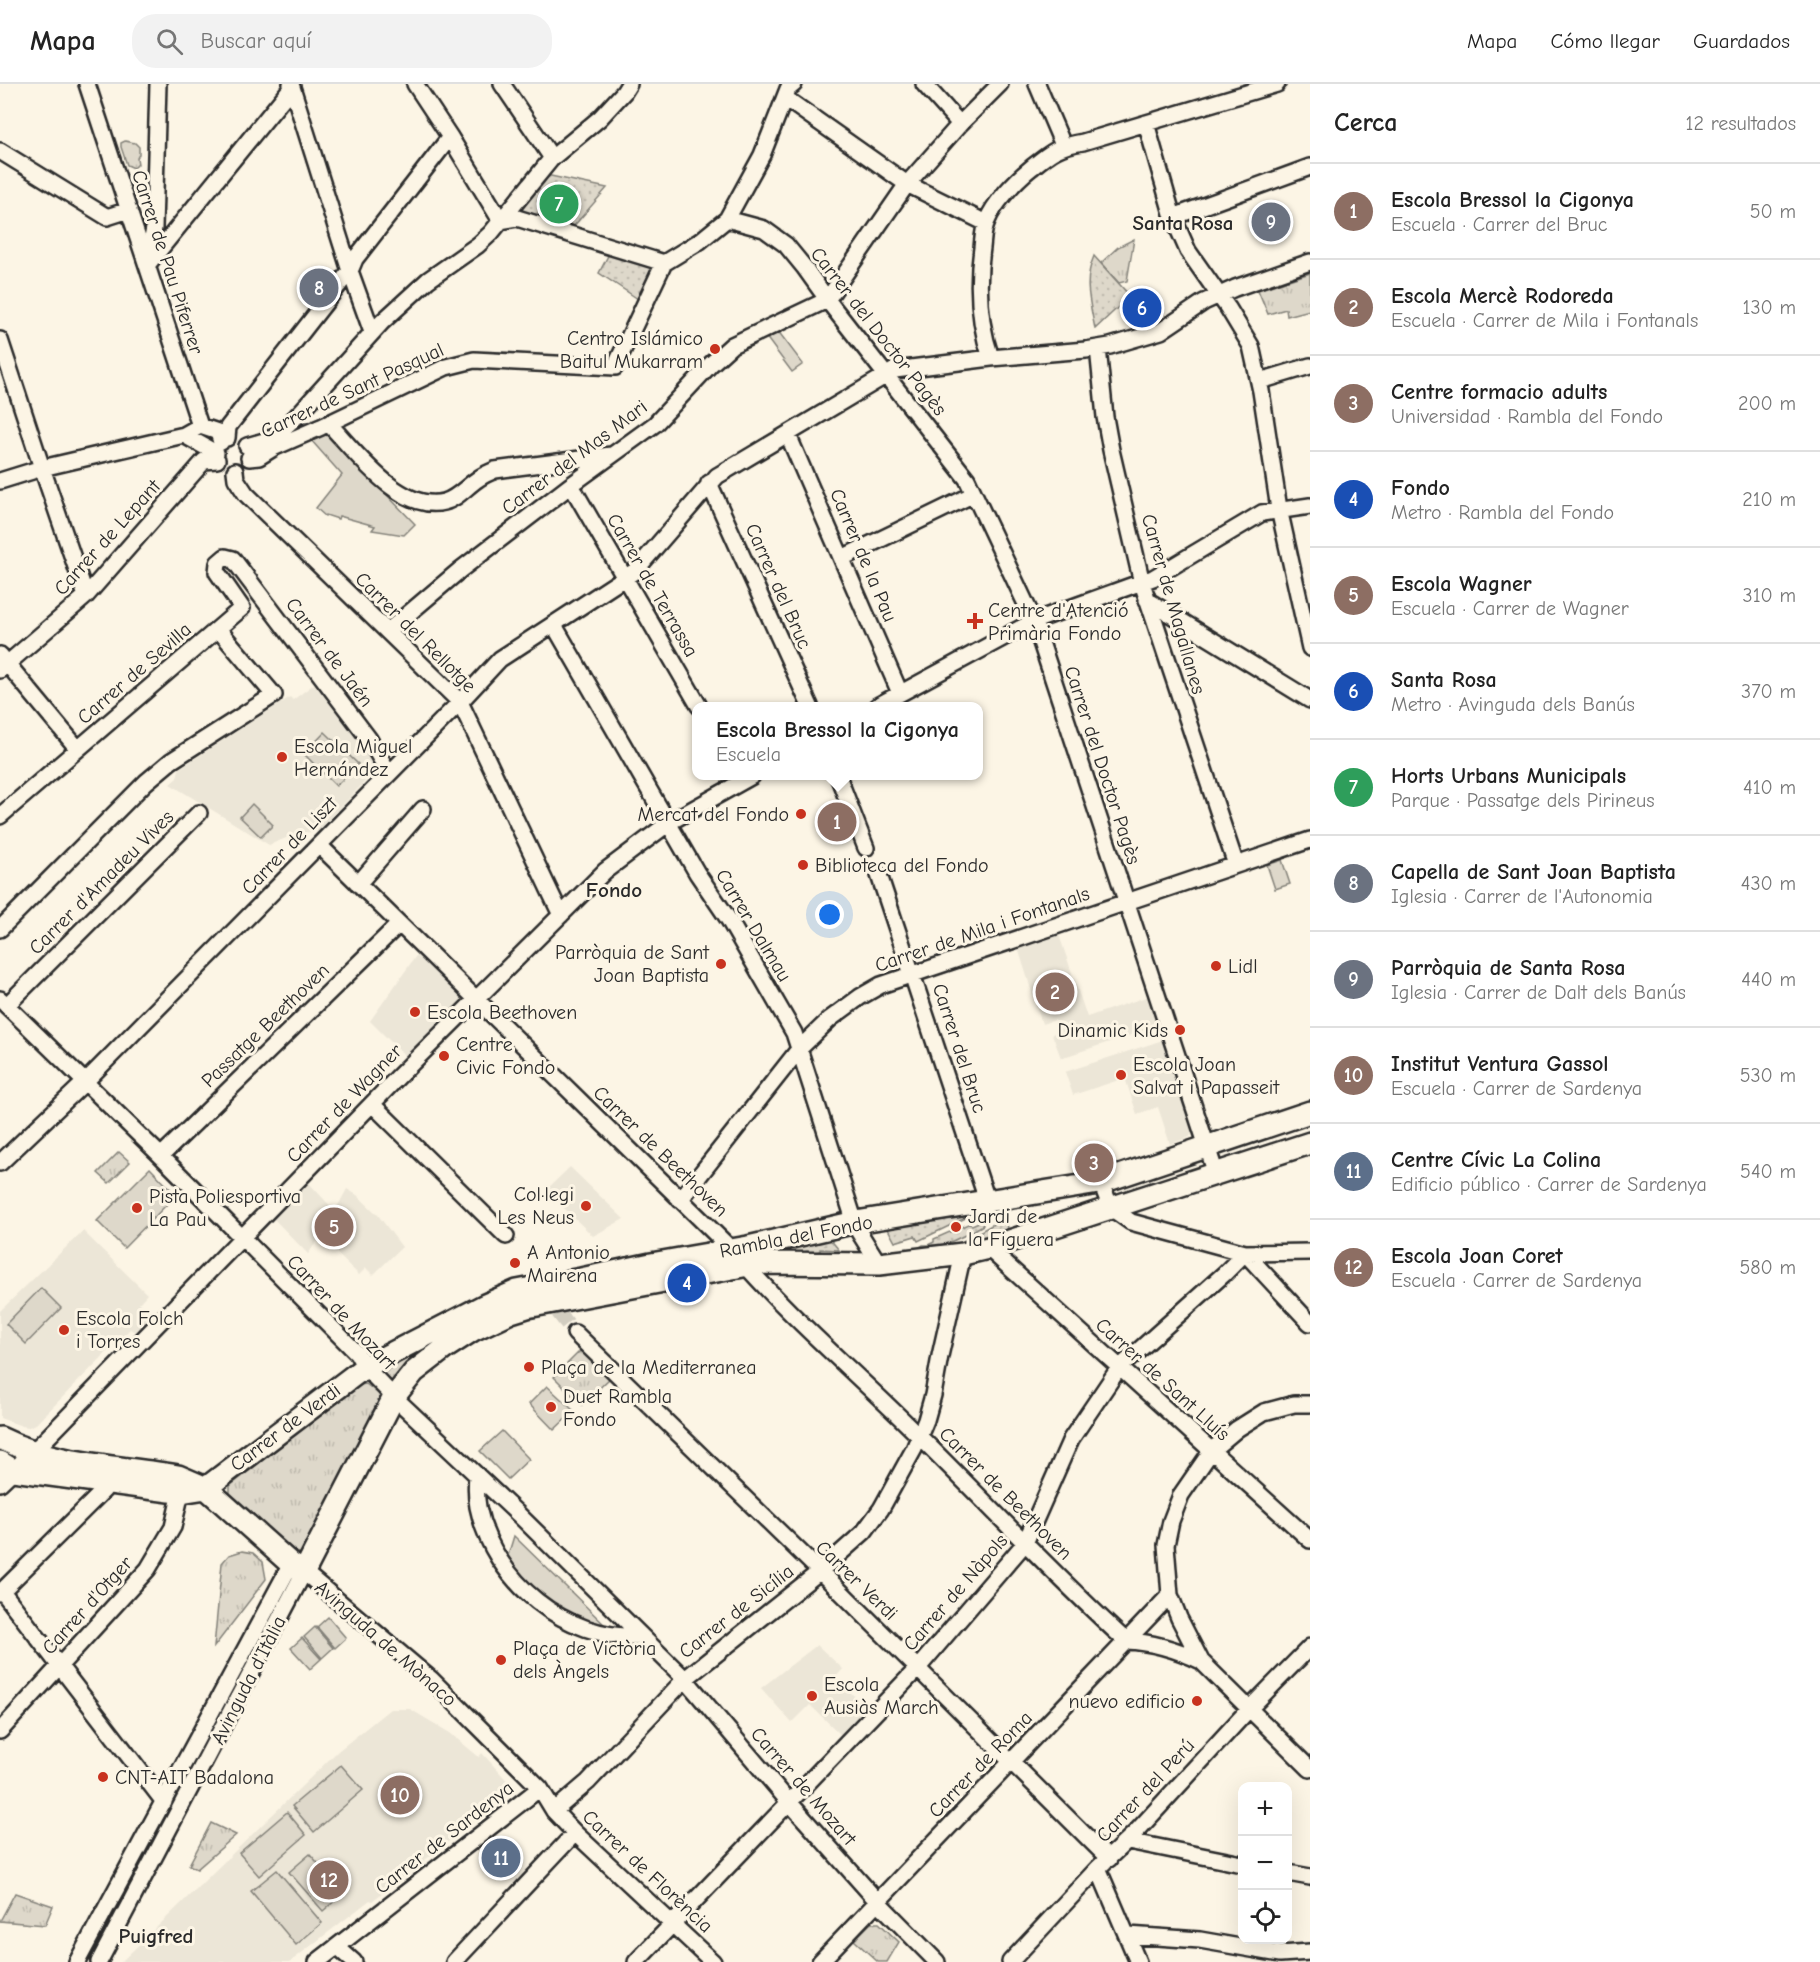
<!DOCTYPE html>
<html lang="es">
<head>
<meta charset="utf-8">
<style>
	:root { --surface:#fff; --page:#f2f2f2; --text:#222; --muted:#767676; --line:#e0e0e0; --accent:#c8321e }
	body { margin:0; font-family:"Comic Neue",sans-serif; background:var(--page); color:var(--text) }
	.controls { position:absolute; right:18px; bottom:18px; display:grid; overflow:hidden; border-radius:12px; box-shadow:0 6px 24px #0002 }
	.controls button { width:54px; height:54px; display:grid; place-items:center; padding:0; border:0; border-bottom:2px solid var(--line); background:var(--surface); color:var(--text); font:30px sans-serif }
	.you { position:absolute; left:830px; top:831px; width:21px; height:21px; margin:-15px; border:4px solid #fff; border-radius:50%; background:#1a73e8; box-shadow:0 0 0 9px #1a73e833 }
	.badge { display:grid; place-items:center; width:39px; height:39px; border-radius:50%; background:var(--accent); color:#fff; font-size:20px; font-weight:700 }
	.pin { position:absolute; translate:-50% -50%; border:3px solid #fff; box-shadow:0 2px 6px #0006 }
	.popup { position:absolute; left:692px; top:618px; width:291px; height:78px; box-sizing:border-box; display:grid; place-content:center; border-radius:12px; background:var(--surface); filter:drop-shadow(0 2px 4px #0005); font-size:20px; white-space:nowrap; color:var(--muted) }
	.popup b { font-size:22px; color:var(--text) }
	.popup::after { content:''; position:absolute; left:50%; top:100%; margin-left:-12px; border:12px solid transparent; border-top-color:var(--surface) }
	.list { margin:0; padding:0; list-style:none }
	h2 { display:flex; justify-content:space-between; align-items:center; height:78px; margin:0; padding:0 24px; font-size:26px }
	h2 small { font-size:20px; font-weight:400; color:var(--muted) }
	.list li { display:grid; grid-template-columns:39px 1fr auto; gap:18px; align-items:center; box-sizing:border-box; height:96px; padding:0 24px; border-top:2px solid var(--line) }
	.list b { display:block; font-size:22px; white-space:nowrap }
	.list p { margin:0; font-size:20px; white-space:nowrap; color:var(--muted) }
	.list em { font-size:20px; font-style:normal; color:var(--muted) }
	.icon { flex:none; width:33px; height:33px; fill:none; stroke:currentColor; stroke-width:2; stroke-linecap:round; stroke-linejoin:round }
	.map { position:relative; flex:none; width:1310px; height:1878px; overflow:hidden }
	header { display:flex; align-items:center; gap:36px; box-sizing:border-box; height:84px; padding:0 30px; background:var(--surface); border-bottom:2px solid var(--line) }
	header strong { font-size:28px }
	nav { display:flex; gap:33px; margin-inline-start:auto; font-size:21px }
	.search { width:420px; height:54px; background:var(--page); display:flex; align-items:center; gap:15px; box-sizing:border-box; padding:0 21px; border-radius:24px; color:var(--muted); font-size:22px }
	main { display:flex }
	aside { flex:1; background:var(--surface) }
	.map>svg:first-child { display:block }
	.built { fill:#ece6d7 }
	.grass { fill:#ded8ca; stroke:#84827a; stroke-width:1.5 }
	.park { fill:url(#park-tufts); stroke:#84827a; stroke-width:1.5 }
	.garden { fill:url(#garden-dots); stroke:#84827a; stroke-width:1.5 }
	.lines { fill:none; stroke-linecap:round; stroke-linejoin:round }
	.street-tunnel { stroke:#d2cdc0; stroke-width:15; stroke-dasharray:15 8; stroke-linecap:butt }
	.street-casing { stroke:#2b2b2b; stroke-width:20 }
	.secondary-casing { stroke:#2b2b2b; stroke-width:26 }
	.street { stroke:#fcf5e5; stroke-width:15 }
	.secondary { stroke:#fcf5e5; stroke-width:21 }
	.poi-dot { fill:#c8321e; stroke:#fcf5e5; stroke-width:2 }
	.labels { text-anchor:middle; stroke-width:6; stroke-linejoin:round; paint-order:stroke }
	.street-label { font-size:20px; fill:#2b2b2b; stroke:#fcf5e5 }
	.poi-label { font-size:20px; fill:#2b2b2b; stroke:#fcf5e5; text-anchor:start }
	.neighbourhood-label { font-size:21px; font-weight:bold; fill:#2b2b2b; stroke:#fcf5e5 }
</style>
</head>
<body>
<header>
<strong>Mapa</strong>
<div class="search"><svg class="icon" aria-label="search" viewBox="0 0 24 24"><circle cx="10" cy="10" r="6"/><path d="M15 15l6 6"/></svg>Buscar aquí</div>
<nav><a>Mapa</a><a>Cómo llegar</a><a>Guardados</a></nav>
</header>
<main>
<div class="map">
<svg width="1310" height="1878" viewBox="0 0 1310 1878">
	<defs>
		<pattern id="park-tufts" width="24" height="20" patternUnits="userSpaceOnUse" patternTransform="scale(1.5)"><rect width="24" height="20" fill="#ded8ca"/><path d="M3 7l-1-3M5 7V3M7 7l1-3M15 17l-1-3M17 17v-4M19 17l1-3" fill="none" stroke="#bfbaae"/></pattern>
		<pattern id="garden-dots" width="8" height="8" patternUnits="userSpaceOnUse" patternTransform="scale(1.5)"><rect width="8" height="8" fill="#ded8ca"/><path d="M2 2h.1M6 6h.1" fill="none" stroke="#bfbaae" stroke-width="1.8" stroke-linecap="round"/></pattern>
	</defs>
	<rect width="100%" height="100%" fill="#fcf5e5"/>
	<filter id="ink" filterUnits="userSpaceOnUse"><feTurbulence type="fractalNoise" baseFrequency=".0167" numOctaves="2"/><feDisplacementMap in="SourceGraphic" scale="12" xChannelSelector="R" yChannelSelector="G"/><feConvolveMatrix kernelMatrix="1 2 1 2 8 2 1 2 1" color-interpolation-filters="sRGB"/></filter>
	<g filter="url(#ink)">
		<path class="built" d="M314 600 359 657 375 687 318 747 296 750 269 761 170 700 177 694 179 685 290 613 293 616Z
			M1059 851 1087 933 1149 912 1158 942 1061 974 1052 950 1059 948 1055 936 1042 940 1018 864Z
			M418 869 463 912V920L408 975 370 937Z
			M1163 956 1193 1046 1190 1053 1170 1060 1158 1023 1137 1030 1125 994 1073 1011 1065 988Z
			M570 1083 601 1113 624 1135 593 1152 571 1131 546 1106Z
			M307 1097 335 1127 347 1105 357 1111 378 1131 402 1163 373 1191 366 1184 359 1191 320 1153 308 1170 272 1133Z
			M83 1147 147 1210 139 1219 152 1232 135 1248 130 1245 36 1340 29 1343 22 1342 0 1334V1227Z
			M817 1561 843 1585 835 1594 866 1623 841 1651 810 1621 792 1639 761 1604Z
			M390 1625H410L450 1649 479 1673 482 1669 511 1701V1709L372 1817 370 1816 290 1878H121L338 1667Z"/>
		<path class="grass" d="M778 247 803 280 792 288 766 253Z
			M327 349 415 440 404 451 372 446 375 442 339 432 338 435 326 431 325 432 316 424 342 391 311 356Z
			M325 648 358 680 336 702 304 670Z
			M252 720 273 741 261 753 240 733Z
			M1282 776 1290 800 1275 805 1267 781Z
			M150 1084 176 1111 124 1164 97 1137Z
			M41 1204 61 1224 26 1260 6 1240Z
			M547 1302 574 1327 554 1346 529 1320Z
			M502 1347 529 1375 508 1395 480 1367Z
			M514 1452 611 1547 550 1522 506 1478Z
			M328 1533 346 1554 335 1564 317 1543Z
			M315 1543 333 1564 322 1574 304 1553Z
			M302 1554 321 1575 310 1585 291 1564Z
			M341 1681 363 1706 314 1748 292 1722Z
			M287 1728 306 1751 259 1792 239 1769Z
			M310 1770 344 1809 323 1827 289 1788Z
			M277 1786 322 1839 296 1861 251 1807Z"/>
		<path class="park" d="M125 57 135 59 139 63V70L137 74 138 80 134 84 127 81 121 63V59Z
			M1134 155 1127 197 1119 199 1101 179 1118 163Z
			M1310 189V226L1287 232 1286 225 1268 230 1258 206Z
			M119 1068 130 1078 109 1099 98 1089Z
			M582 1265 611 1293 582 1321 554 1293Z
			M366 1300 379 1310 381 1319 303 1467 300 1469 295 1468 233 1416 230 1410V1402L358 1301Z
			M242 1467 253 1469 263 1478 266 1495 214 1563 222 1479 229 1471Z
			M211 1739 236 1751 197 1785 189 1781Z
			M15 1809 53 1822 45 1841 0 1837Z
			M871 1839H879L899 1858 887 1878H878L854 1856Z"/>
		<path class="garden" d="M546 91 607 104 573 143 519 127Z
			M610 168 650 180 651 185 638 215 599 189Z
			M1094 172 1130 212 1095 245C1090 218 1083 198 1094 172Z
			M978 1128 918 1157 915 1152 895 1158 888 1145Z
			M1006 1133 1009 1151 947 1166Z
			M981 1137 983 1141C955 1158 934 1165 903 1174L923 1161H928L934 1158V1155L968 1140 972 1141Z
			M829 1154 839 1166 820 1165V1174L765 1175 763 1166Z
			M455 1243 392 1304 378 1292 380 1285Z"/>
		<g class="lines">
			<path class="street-tunnel" d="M558 1228 575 1249"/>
			<defs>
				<path id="street" d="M87 0 200 342
					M291 0 350 187 372 248
					M415 0 450 53 501 137
					M502 0 552 74
					M924 0 960 40
					M1037 0 1063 61
					M785 14 907 100 986 139
					M1146 39 1173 133 1188 167 1228 224 1251 262 1261 307 1279 425 1310 564
					M0 67 107 133 129 126
					M1173 133 1310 83
					M727 135 764 145 786 161 804 183 832 222 967 395 1034 537 1216 1090
					M501 137 517 134 664 179
					M148 177 154 144 158 0
					M148 180 292 3
					M0 256 42 384 86 512
					M1098 264 1105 333 1111 366 1142 499 1236 781
					M991 274C979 239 977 200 982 164 983 155 983 145 987 137 994 119 1016 96 1031 84 1051 68 1058 62 1083 58L1277 0
					M1260 297 1310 282
					M329 340C355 367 400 429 444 418 457 415 467 402 478 395 483 391 489 389 495 386L611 371
					M200 342 218 348 221 358
					M184 351 216 369
					M788 351 900 609
					M227 354 228 343 342 197 350 187 355 175 450 53
					M247 362 271 355 296 333 382 238 428 196 478 161 491 149 552 74 600 34 624 8 629 0
					M249 374 259 373 275 363 321 343 446 283 474 276 615 283 664 179 700 157 727 135 762 71 788 5 794 0
					M235 387 236 395 246 410 460 618 561 831
					M0 397 42 384 184 351 200 342
					M709 399 810 622
					M571 401 699 622
					M842 474 974 410
					M1147 516 1310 616
					M554 541 697 789 729 836 794 949 857 1145 879 1180
					M388 547 460 486 571 401 655 340 711 280 732 261 827 216 907 100 960 40 1000 0
					M0 571 78 665
					M0 586 86 512 204 377 217 376
					M877 622 1034 537 1153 494 1262 429 1310 422
					M838 692 866 764
					M0 732 242 524 217 488 218 479 225 473 233 475 369 655 389 689
					M319 761 732 1166C789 1233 857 1290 919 1352 988 1420 1054 1491 1126 1557
					M879 791 987 1116
					M358 800 423 725
					M0 845 146 698 171 677 274 611 218 545
					M0 915 161 1072 357 1269 365 1283 394 1313 518 1430 685 1595 789 1718 878 1818 937 1878
					M7 921 199 729
					M372 1020 506 1152
					M161 1072 399 840
					M0 1079 85 998 460 618 500 575 635 487 717 392 895 286 991 274 1086 266 1110 262 1161 247 1204 218 1235 204 1310 178
					M1101 1099 1111 1124 1131 1138 1245 1169 1310 1168
					M680 1116 800 964 830 935 860 913 881 901 1310 756
					M988 1164 1310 1456
					M1245 1169 1310 1239
					M575 1249 834 1501 1109 1775
					M1310 1320H1294L1264 1328 1237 1345 1212 1366 1181 1411 1171 1437 1166 1461 1170 1511 1179 1534 1201 1577 1310 1685
					M477 1391C476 1402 476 1412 478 1423 493 1497 566 1557 641 1552
					M0 1399 45 1356 399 992 605 787 670 738 752 692
					M2 1507 164 1718
					M0 1509 104 1406 105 1399
					M1126 1557C1153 1558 1176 1565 1201 1577
					M0 1647 148 1485 173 1443 181 1408
					M554 1727 588 1698 685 1595 819 1488 864 1448 881 1425 914 1365 926 1336 933 1311 940 1272 963 1170
					M1128 1757 1242 1780
					M1098 1784 1138 1878
					M1288 1789 1310 1793
					M1128 1851 1200 1856 1280 1870 1310 1868
					M337 1863 354 1878
					M77 1878 291 1480
					M99 1878 304 1488 432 1596 540 1704 554 1727 575 1749 713 1878
					M317 1878 540 1704
					M454 1878 575 1749
					M636 1878 917 1585 1025 1459 1071 1355 1119 1284 1224 1190 1245 1169
					M820 1878 1170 1511
					M1010 1878 1098 1784 1136 1748 1250 1624 1310 1563"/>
				<path id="secondary" d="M0 1354C54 1381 119 1382 178 1392L206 1404 291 1480 304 1488 394 1313 414 1288 445 1264 473 1246 511 1228 527 1223 759 1179 879 1180 963 1170 988 1164 1310 1059
					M0 1378 13 1386 170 1407 181 1408 206 1404 365 1283 485 1221 517 1207 581 1195 651 1180 748 1163 856 1138 1099 1099 1310 1028"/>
			</defs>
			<use href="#street" class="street-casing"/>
			<use href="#secondary" class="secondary-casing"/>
			<use href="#street" class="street"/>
			<use href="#secondary" class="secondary"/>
		</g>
	</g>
	<g class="poi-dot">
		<circle cx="715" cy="265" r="6"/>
		<path d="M972 528h6v6h6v6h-6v6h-6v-6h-6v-6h6z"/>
		<circle cx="282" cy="673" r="6"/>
		<circle cx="801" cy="730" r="6"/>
		<circle cx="803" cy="781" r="6"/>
		<circle cx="721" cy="880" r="6"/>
		<circle cx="1216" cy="882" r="6"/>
		<circle cx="415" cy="928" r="6"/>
		<circle cx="1180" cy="946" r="6"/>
		<circle cx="444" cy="972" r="6"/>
		<circle cx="1121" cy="991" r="6"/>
		<circle cx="586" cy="1122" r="6"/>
		<circle cx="137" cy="1124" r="6"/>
		<circle cx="956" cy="1143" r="6"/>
		<circle cx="515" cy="1179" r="6"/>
		<circle cx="64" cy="1246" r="6"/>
		<circle cx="529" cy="1283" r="6"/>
		<circle cx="551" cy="1323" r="6"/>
		<circle cx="501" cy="1576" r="6"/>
		<circle cx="812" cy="1612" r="6"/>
		<circle cx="1197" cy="1617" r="6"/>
		<circle cx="103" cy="1693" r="6"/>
	</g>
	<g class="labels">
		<g class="street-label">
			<text transform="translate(168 178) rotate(72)" y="7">Carrer de Pau Piferrer</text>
			<text transform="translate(879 247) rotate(52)" y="7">Carrer del Doctor Pagès</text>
			<text transform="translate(352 306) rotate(-25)" y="7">Carrer de Sant Pasqual</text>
			<text transform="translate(574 373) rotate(-37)" y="7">Carrer del Mas Mari</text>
			<text transform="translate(107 453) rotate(-48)" y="7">Carrer de Lepant</text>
			<text transform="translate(864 471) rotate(67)" y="7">Carrer de la Pau</text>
			<text transform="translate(653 501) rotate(60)" y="7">Carrer de Terrassa</text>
			<text transform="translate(779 502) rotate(66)" y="7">Carrer del Bruc</text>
			<text transform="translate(1174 520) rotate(74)" y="7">Carrer de Magallanes</text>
			<text transform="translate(416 548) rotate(45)" y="7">Carrer del Rellotge</text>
			<text transform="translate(330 568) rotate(53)" y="7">Carrer de Jaén</text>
			<text transform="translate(134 589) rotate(-41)" y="7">Carrer de Sevilla</text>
			<text transform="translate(1103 681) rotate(72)" y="7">Carrer del Doctor Pagès</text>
			<text transform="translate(289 761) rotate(-46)" y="7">Carrer de Liszt</text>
			<text transform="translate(101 798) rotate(-45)" y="7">Carrer d'Amadeu Vives</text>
			<text transform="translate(754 841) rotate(59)" y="7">Carrer Dalmau</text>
			<text transform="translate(982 845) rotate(-19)" y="7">Carrer de Mila i Fontanals</text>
			<text transform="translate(265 941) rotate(-44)" y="7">Passatge Beethoven</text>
			<text transform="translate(960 964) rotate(72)" y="7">Carrer del Bruc</text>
			<text transform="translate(344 1019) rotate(-46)" y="7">Carrer de Wagner</text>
			<text transform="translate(661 1067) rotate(44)" y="7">Carrer de Beethoven</text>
			<text transform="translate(796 1152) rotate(-11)" y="7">Rambla del Fondo</text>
			<text transform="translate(342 1228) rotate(47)" y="7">Carrer de Mozart</text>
			<text transform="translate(1163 1295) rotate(42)" y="7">Carrer de Sant Lluís</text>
			<text transform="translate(285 1343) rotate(-37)" y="7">Carrer de Verdi</text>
			<text transform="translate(1006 1409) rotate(45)" y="7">Carrer de Beethoven</text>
			<text transform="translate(857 1496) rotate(44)" y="7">Carrer Verdi</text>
			<text transform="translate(955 1508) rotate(-49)" y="7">Carrer de Nàpols</text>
			<text transform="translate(87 1521) rotate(-48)" y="7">Carrer d'Otger</text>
			<text transform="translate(736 1527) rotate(-38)" y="7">Carrer de Sicília</text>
			<text transform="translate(386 1559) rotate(41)" y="7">Avinguda de Mònaco</text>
			<text transform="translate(248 1596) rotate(-63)" y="7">Avinguda d'Itàlia</text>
			<text transform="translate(980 1680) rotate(-46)" y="7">Carrer de Roma</text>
			<text transform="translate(804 1702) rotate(49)" y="7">Carrer de Mozart</text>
			<text transform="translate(1145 1706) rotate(-47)" y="7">Carrer del Perú</text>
			<text transform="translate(444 1753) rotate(-38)" y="7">Carrer de Sardenya</text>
			<text transform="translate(648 1787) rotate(43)" y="7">Carrer de Florència</text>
		</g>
		<g class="poi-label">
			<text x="703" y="261" text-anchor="end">Centro Islámico<tspan x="703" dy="23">Baitul Mukarram</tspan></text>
			<text x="988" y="533">Centre d'Atenció<tspan x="988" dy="23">Primària Fondo</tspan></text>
			<text x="294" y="669">Escola Miguel<tspan x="294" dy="23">Hernández</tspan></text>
			<text x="789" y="737" text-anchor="end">Mercat del Fondo</text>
			<text x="815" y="788">Biblioteca del Fondo</text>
			<text x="709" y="875" text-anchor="end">Parròquia de Sant<tspan x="709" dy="23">Joan Baptista</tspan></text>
			<text x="1228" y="889">Lidl</text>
			<text x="427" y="935">Escola Beethoven</text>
			<text x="1168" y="953" text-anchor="end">Dinamic Kids</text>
			<text x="456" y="967">Centre<tspan x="456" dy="23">Civic Fondo</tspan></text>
			<text x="1133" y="987">Escola Joan<tspan x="1133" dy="23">Salvat i Papasseit</tspan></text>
			<text x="574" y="1117" text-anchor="end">Col·legi<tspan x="574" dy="23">Les Neus</tspan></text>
			<text x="149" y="1119">Pista Poliesportiva<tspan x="149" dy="23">La Pau</tspan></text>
			<text x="968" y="1139">Jardi de<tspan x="968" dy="23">la Figuera</tspan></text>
			<text x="527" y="1175">A Antonio<tspan x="527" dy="23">Mairena</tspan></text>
			<text x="76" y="1241">Escola Folch<tspan x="76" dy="23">i Torres</tspan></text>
			<text x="541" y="1290">Plaça de la Mediterranea</text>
			<text x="563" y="1319">Duet Rambla<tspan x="563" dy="23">Fondo</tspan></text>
			<text x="513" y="1571">Plaça de Victòria<tspan x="513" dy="23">dels Àngels</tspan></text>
			<text x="824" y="1607">Escola<tspan x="824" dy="23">Ausiàs March</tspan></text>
			<text x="1185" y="1624" text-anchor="end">nuevo edificio</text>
			<text x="115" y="1700">CNT-AIT Badalona</text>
		</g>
		<g class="neighbourhood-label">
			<text x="1183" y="146">Santa Rosa</text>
			<text x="614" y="813">Fondo</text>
			<text x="156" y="1859">Puigfred</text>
		</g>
	</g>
</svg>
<div class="controls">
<button>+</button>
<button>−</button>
<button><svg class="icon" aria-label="locate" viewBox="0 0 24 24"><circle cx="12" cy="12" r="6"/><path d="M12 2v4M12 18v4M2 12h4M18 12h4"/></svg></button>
</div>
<div class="you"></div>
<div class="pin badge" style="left:837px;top:738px;background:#8d6e63">1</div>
<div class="popup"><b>Escola Bressol la Cigonya</b>Escuela</div>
<div class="pin badge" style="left:1055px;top:908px;background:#8d6e63">2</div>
<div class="pin badge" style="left:1094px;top:1079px;background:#8d6e63">3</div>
<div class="pin badge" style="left:687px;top:1199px;background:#1a4fb4">4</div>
<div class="pin badge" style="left:334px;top:1143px;background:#8d6e63">5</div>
<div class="pin badge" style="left:1142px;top:224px;background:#1a4fb4">6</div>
<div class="pin badge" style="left:559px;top:120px;background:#2e9e5b">7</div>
<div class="pin badge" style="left:319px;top:204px;background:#6b7280">8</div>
<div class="pin badge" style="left:1271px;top:138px;background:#6b7280">9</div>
<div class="pin badge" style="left:400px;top:1711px;background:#8d6e63">10</div>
<div class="pin badge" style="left:501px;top:1774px;background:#5c6f8a">11</div>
<div class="pin badge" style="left:329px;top:1796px;background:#8d6e63">12</div>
</div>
<aside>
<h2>Cerca<small>12 resultados</small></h2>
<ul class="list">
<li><span class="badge" style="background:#8d6e63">1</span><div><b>Escola Bressol la Cigonya</b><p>Escuela · Carrer del Bruc</p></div><em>50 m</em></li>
<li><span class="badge" style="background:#8d6e63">2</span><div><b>Escola Mercè Rodoreda</b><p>Escuela · Carrer de Mila i Fontanals</p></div><em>130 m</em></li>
<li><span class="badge" style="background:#8d6e63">3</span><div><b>Centre formacio adults</b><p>Universidad · Rambla del Fondo</p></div><em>200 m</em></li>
<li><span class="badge" style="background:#1a4fb4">4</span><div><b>Fondo</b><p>Metro · Rambla del Fondo</p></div><em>210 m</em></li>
<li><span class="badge" style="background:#8d6e63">5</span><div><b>Escola Wagner</b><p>Escuela · Carrer de Wagner</p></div><em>310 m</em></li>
<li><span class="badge" style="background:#1a4fb4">6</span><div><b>Santa Rosa</b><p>Metro · Avinguda dels Banús</p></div><em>370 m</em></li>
<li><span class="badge" style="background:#2e9e5b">7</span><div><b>Horts Urbans Municipals</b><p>Parque · Passatge dels Pirineus</p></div><em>410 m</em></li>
<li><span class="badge" style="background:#6b7280">8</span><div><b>Capella de Sant Joan Baptista</b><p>Iglesia · Carrer de l'Autonomia</p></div><em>430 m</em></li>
<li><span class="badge" style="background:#6b7280">9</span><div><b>Parròquia de Santa Rosa</b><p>Iglesia · Carrer de Dalt dels Banús</p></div><em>440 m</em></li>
<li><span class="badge" style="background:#8d6e63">10</span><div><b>Institut Ventura Gassol</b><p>Escuela · Carrer de Sardenya</p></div><em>530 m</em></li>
<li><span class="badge" style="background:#5c6f8a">11</span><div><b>Centre Cívic La Colina</b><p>Edificio público · Carrer de Sardenya</p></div><em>540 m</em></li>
<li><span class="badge" style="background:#8d6e63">12</span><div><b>Escola Joan Coret</b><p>Escuela · Carrer de Sardenya</p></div><em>580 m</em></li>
</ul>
</aside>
</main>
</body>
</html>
